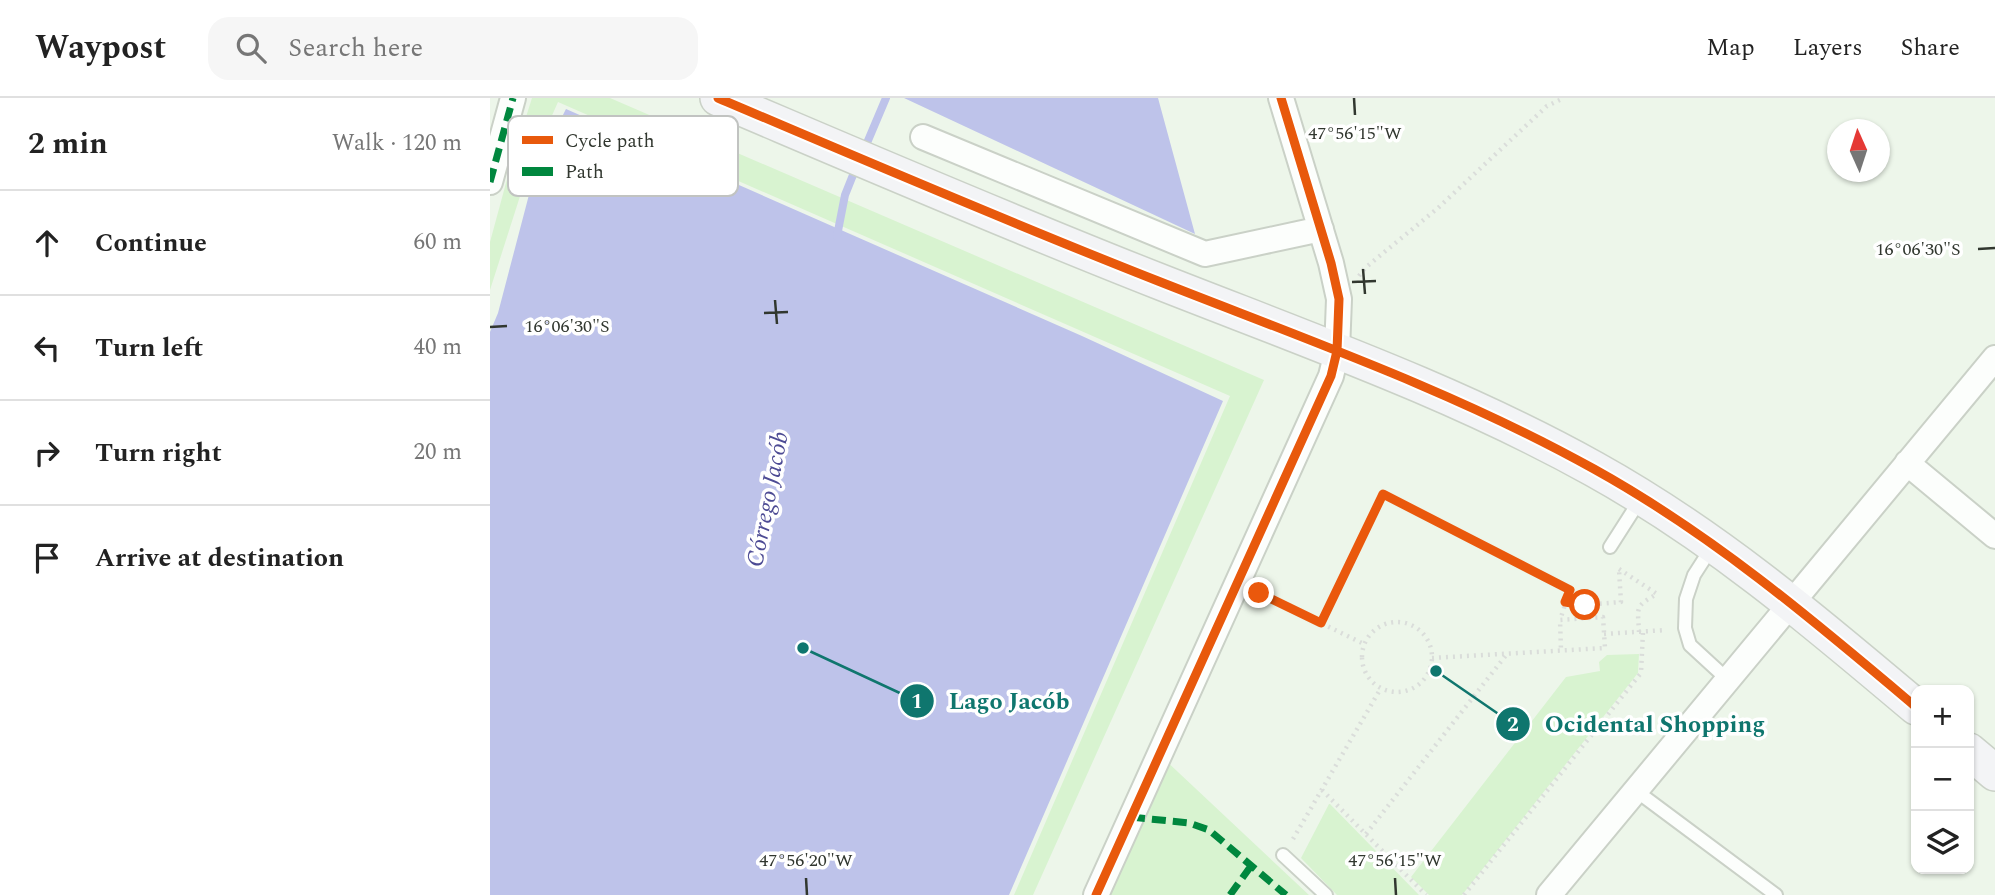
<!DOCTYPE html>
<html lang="en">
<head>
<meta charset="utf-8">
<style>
	:root { --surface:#fff; --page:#f6f6f6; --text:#222; --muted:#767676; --line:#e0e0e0 }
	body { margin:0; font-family:Spectral,serif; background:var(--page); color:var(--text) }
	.controls { position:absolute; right:21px; bottom:21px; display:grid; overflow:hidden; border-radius:14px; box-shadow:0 2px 5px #0004 }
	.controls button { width:63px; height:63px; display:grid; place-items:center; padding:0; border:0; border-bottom:2px solid var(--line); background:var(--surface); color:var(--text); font:35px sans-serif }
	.compass { position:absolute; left:1337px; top:21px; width:63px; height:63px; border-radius:50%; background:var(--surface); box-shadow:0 2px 5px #0004; rotate:357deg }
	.stop { position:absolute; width:21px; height:21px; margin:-16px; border:5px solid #ea580c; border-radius:50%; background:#fff }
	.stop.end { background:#ea580c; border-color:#fff; box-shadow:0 2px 7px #0008 }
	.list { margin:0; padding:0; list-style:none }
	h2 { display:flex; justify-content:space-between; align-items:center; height:91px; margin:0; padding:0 28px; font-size:30px }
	h2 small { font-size:23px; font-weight:400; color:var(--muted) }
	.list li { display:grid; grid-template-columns:46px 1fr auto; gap:21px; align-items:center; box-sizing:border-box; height:105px; padding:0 28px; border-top:2px solid var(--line) }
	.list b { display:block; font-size:26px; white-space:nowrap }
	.list em { font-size:23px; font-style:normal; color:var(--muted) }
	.icon { flex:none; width:38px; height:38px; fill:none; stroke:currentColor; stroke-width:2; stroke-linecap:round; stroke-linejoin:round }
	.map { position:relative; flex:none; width:1505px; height:797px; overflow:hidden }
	header { display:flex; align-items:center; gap:42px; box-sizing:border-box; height:98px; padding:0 35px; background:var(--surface); border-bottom:2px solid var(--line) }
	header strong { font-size:33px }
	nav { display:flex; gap:38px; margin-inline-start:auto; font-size:24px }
	.search { width:490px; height:63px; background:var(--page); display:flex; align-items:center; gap:18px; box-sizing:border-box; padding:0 24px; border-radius:21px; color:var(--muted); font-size:26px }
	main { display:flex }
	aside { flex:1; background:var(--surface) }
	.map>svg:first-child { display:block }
	.green { fill:#d8f3d0 }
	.water { fill:#bec3ea }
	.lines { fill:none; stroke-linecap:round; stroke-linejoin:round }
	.stream { stroke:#bec3ea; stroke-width:8 }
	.lane-casing { stroke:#cad1c7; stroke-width:16 }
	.street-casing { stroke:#cad1c7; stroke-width:28 }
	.secondary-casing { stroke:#cad1c7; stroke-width:38 }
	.path { stroke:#daddda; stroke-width:4.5; stroke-dasharray:2 5; stroke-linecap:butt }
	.lane { stroke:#fcfefc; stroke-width:12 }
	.street { stroke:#fcfefc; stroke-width:24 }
	.secondary { stroke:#f3f4f6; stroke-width:35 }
	.quiet { stroke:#00873e; stroke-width:7; stroke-dasharray:14 7; stroke-linecap:butt }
	.cycleway-casing { stroke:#fff; stroke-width:13 }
	.cycleway { stroke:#e8590c; stroke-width:9 }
	.route { stroke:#ea580c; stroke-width:9 }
	.ticks { fill:none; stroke:#31372f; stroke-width:2.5 }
	.labels { text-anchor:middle; stroke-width:7; stroke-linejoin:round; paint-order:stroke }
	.water-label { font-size:24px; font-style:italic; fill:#4d4b94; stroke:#fff }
	.key { fill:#fff; stroke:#c1c3c1; stroke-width:2 }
	.key-label { font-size:19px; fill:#31372f }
	.ticks-label { font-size:18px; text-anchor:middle; fill:#31372f; stroke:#fff; stroke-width:7; stroke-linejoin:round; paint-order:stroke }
	.leader { fill:none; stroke:#0f766e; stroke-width:2.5 }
	.callout-dot { fill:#0f766e; stroke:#fff; stroke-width:2.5 }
	.mark-label { font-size:21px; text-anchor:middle; font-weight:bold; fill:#fff }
	.callout-label { font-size:24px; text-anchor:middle; font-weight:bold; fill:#0f766e; stroke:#fff; stroke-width:7; stroke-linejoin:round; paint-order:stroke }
</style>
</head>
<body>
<header>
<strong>Waypost</strong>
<div class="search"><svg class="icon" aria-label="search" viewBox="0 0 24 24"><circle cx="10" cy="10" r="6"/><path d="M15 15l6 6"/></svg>Search here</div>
<nav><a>Map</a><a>Layers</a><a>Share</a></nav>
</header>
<main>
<aside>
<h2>2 min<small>Walk · 120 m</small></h2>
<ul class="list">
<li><svg class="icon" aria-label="ahead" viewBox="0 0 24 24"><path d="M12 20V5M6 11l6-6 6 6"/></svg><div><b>Continue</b></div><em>60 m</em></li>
<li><svg class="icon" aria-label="left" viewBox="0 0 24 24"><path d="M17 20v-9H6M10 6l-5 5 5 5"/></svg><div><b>Turn left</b></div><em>40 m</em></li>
<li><svg class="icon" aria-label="right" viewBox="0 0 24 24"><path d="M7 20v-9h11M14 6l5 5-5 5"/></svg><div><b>Turn right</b></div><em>20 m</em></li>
<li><svg class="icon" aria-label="arrive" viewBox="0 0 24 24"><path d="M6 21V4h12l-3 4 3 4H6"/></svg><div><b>Arrive at destination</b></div></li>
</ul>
</aside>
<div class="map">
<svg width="1505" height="797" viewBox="0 0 1505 797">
	<rect width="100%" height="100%" fill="#edf6ea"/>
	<path class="green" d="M42 0H120L774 282 543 797H524L740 298 68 4 40 67 0 192V144L22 63Z
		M1149 556 1148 575 972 797H939L921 779 1076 579 1110 573 1109 564 1117 557Z
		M672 659 819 797H610Z
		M839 706H840L929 797H847L811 760Z"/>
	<path class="water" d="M414 0H668L705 136Z
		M76 11 592 238 733 303 519 797H0V234L8 215 46 70Z"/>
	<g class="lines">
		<path class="stream" d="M374 52 396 0
			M347 138 355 97 367 67"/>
		<defs>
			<path id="lane" d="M1120 449 1150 402
				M1222 449 1204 477 1196 501 1195 530 1200 547 1237 581
				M1145 692 1286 797
				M793 757 836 797"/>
			<path id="street" d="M433 39 715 156 831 131
				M0 84 23 0
				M1417 365 1505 438
				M606 797 841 278 847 253 849 201 841 165 791 0
				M1059 797 1505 260"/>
			<path id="secondary" d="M228 0C374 62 520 125 668 183 815 241 966 294 1104 371 1223 437 1323 522 1426 609
				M1479 653 1505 675"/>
		</defs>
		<use href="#lane" class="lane-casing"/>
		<use href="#street" class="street-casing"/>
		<use href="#secondary" class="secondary-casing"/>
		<path class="path" d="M869 178 875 170 948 110 1057 8 1074 0
			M1129 471 1167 496C1144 509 1148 509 1149 534
			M769 495 874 546
			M1075 504 1095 507 1131 504 1129 472
			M872 559a35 35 0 1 1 70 0a35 35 0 1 1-70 0Z
			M831 525 893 396 1080 492 1070 522
			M1114 536 1176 532
			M942 560 1115 550 1113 519 1070 522 1071 552
			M832 692 936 797
			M876 736 1017 556
			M803 741 891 590
			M974 797 1151 575 1153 534"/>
		<use href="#lane" class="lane"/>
		<use href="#street" class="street"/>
		<use href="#secondary" class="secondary"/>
		<path class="quiet" d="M0 84 23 0
			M641 719 699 725 719 732 796 797
			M740 797 761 768"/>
		<defs>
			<path id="cycleway" d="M228 0C374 62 520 125 668 183 815 241 966 294 1104 371 1223 437 1323 522 1426 609
				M606 797 841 278 847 253 849 201 841 165 791 0"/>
		</defs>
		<use href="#cycleway" class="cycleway-casing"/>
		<use href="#cycleway" class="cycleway"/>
	</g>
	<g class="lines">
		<path class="route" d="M769 495 831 525 893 396 1080 492 1075 504 1095 507"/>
	</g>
	<path class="ticks" d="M864 0 865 17M1488 151 1505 150M873 171 875 196M862 184 886 183M285 202 287 226M274 215 298 214M0 229 17 228M316 780 317 797M905 780 906 797"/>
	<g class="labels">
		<g class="water-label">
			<text transform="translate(277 401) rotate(-79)" y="8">Córrego Jacób</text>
		</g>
	</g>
	<rect x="18" y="18" width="230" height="80" rx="10" class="key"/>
	<rect x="32" y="38" width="31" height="8" fill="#e8590c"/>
	<rect x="32" y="69" width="31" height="9" fill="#00873e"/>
	<g class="key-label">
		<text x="75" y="49">Cycle path</text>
		<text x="75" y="80">Path</text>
	</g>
	<g class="ticks-label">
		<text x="865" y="41">47°56'15"W</text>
		<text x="1428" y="157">16°06'30"S</text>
		<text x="77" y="234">16°06'30"S</text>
		<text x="316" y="768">47°56'20"W</text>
		<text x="905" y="768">47°56'15"W</text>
	</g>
	<path class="leader" d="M313 550L427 603M946 573L1023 626"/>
	<g class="callout-dot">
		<circle cx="313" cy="550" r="7"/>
		<circle cx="946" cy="573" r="7"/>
		<circle cx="427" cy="603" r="18"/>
		<circle cx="1023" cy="626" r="18"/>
	</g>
	<g class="mark-label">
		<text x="427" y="610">1</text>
		<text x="1023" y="633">2</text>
	</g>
	<g class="callout-label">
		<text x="519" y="611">Lago Jacób</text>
		<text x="1165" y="634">Ocidental Shopping</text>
	</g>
</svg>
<div class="controls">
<button>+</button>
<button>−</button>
<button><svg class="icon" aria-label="layers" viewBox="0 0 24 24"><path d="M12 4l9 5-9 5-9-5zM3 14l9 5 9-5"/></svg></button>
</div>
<svg class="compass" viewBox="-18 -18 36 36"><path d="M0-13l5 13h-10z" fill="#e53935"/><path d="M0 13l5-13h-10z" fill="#767676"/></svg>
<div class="stop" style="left:1095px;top:507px"></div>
<div class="stop end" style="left:769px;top:495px"></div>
</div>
</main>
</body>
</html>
